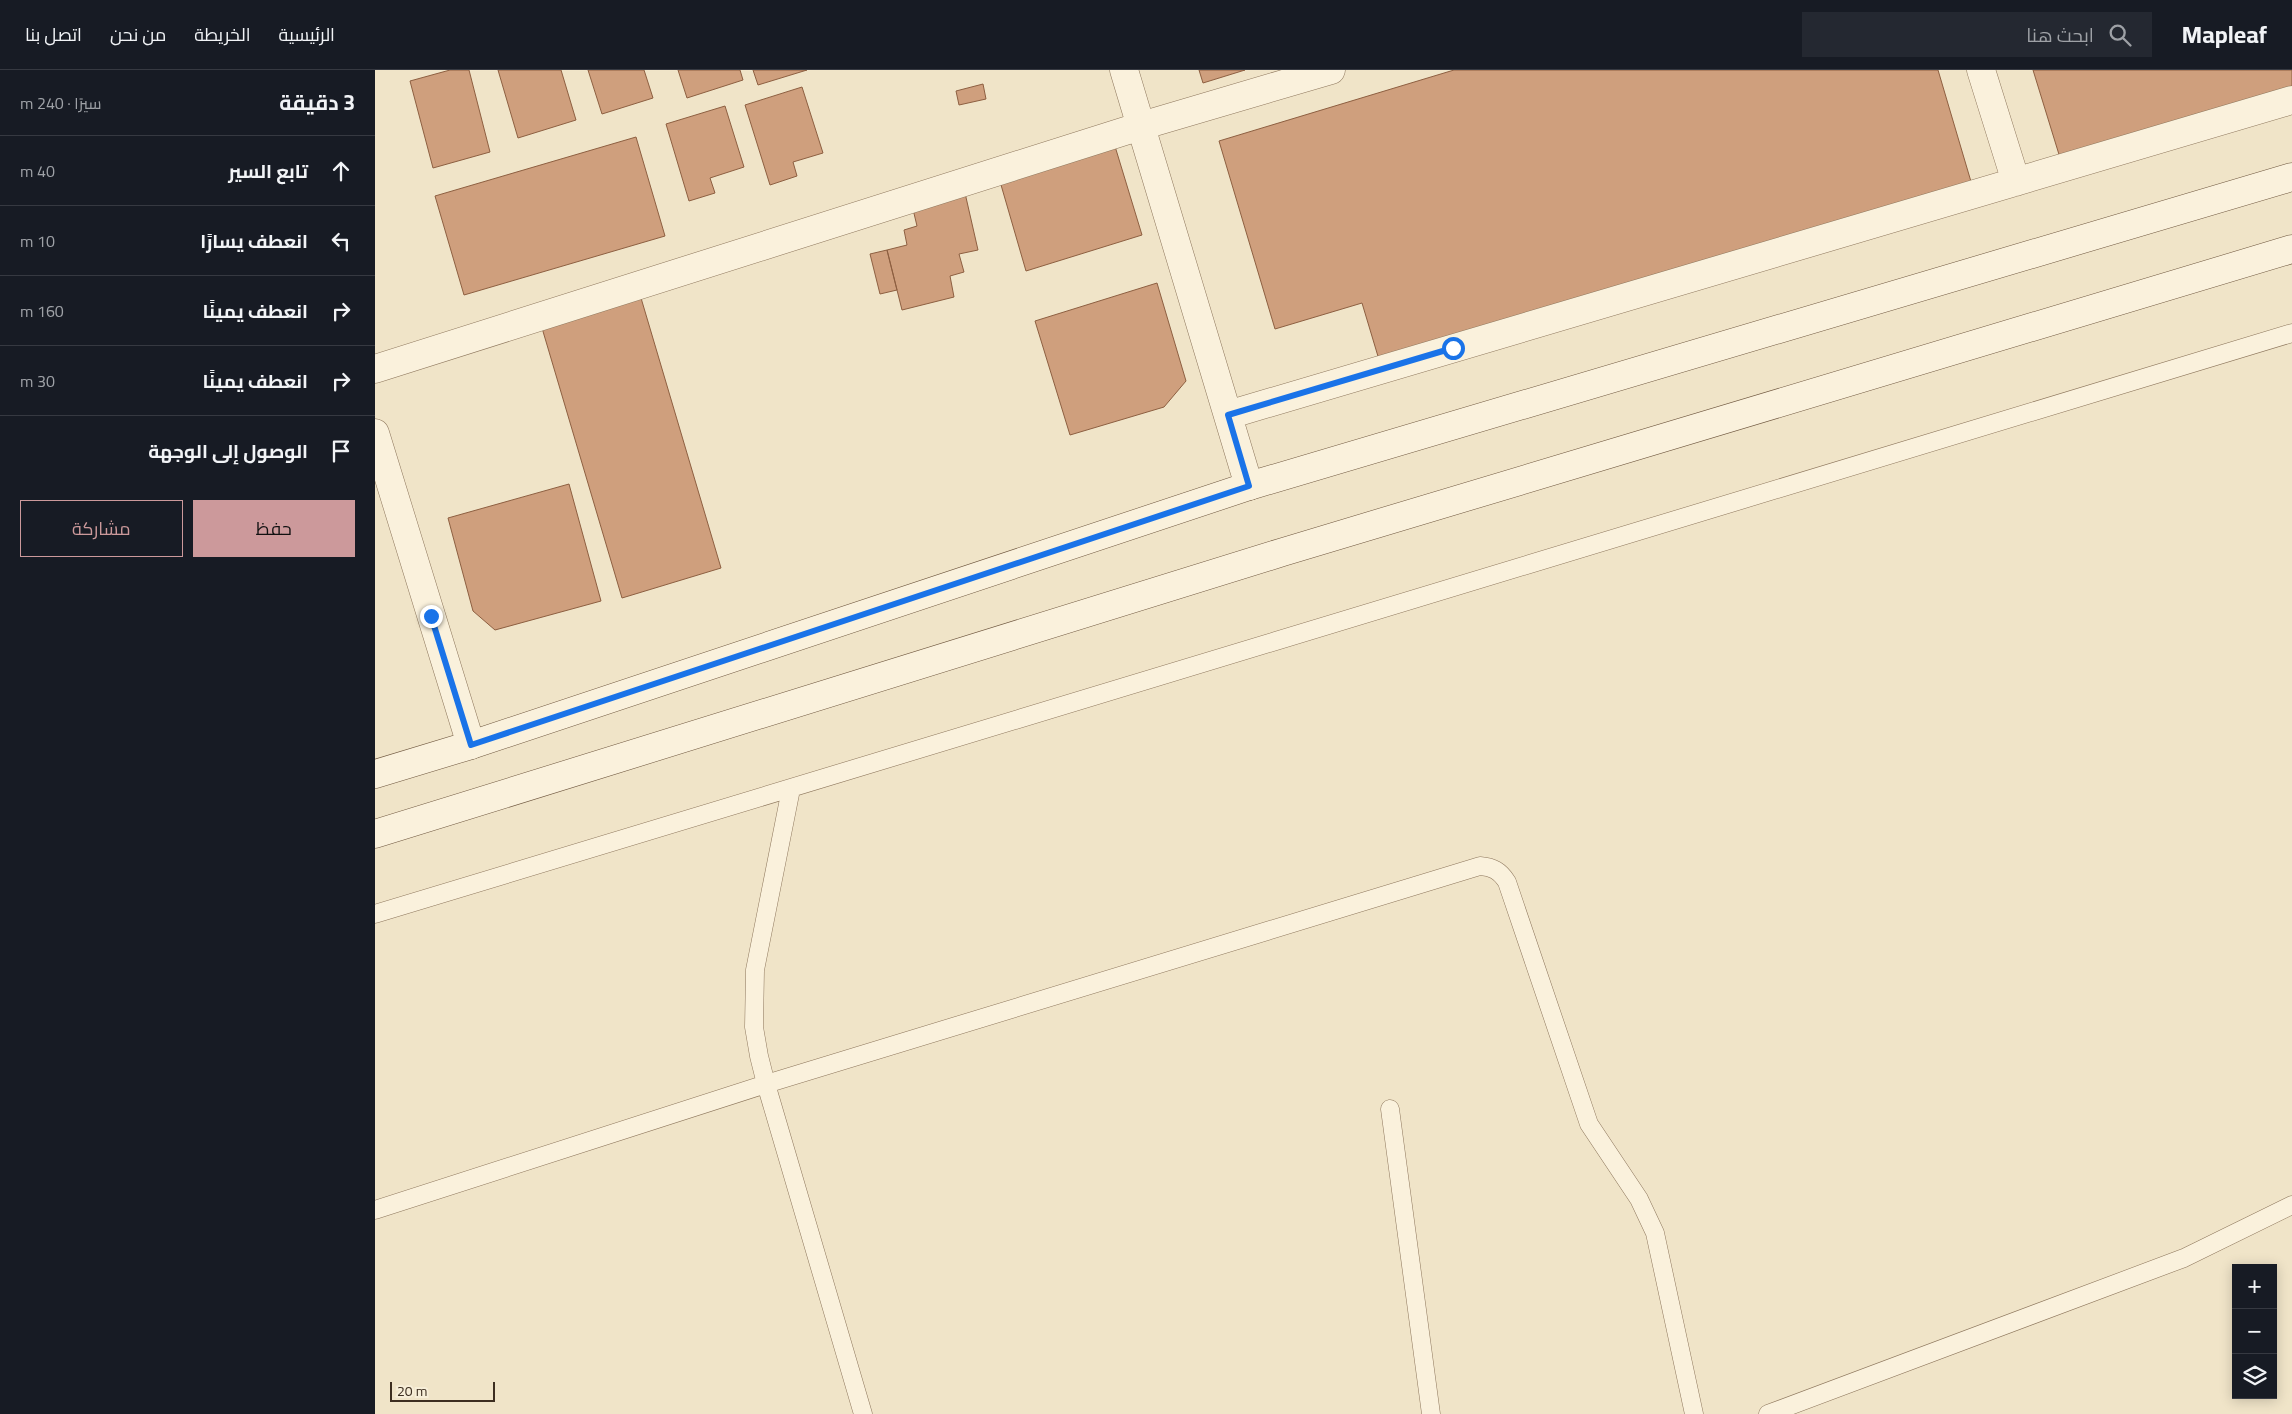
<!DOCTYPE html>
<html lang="ar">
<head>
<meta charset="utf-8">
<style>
	:root { --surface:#171b24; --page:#242831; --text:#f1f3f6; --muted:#9ea1a6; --line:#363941; --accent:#cc999b }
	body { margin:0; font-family:Georgia,Cairo,serif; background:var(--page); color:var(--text); direction:rtl }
	.controls { position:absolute; right:15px; bottom:15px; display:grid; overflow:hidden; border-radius:0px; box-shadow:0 2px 12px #0003 }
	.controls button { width:45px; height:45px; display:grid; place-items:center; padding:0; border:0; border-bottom:1px solid var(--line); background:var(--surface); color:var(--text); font:25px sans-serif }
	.scale { position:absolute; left:15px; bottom:12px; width:105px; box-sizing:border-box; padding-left:5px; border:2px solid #3d2e20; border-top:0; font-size:14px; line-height:18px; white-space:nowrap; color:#3d2e20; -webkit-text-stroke:4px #f7eed8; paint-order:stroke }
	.stop { position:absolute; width:15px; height:15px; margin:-11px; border:4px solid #1a73e8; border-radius:50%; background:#fff }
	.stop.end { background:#1a73e8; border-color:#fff; box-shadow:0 1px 5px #0008 }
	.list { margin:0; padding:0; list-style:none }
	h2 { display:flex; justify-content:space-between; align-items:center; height:65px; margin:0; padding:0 20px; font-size:21px }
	h2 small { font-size:16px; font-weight:400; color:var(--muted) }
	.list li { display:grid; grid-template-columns:32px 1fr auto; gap:15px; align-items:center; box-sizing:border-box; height:70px; padding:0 20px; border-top:1px solid var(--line) }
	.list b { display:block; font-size:19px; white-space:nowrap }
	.list em { font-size:16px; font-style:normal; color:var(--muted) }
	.actions { display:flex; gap:10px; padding:15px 20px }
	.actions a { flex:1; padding:11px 0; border:1px solid var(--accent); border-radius:0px; text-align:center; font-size:18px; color:var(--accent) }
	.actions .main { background:var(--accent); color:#111 }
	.icon { flex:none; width:28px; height:28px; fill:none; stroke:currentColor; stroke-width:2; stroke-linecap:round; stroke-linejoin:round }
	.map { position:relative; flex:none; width:1917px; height:1344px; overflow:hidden; direction:ltr }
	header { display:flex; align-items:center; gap:30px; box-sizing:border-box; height:70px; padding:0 25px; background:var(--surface); border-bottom:1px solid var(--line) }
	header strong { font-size:24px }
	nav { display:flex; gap:28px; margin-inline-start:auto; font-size:18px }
	.search { width:350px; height:45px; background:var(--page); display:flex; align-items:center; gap:12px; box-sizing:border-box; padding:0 18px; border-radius:0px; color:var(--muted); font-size:19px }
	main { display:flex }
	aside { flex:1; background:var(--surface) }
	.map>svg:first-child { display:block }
	.building { fill:#cf9f7d; stroke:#8d5f41 }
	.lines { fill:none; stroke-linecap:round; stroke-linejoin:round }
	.lane-casing { stroke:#8d765c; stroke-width:19 }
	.street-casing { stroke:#8d765c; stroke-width:29 }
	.secondary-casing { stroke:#6f573f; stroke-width:29 }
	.lane { stroke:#faf1dc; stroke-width:18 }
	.street { stroke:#faf1dc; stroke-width:28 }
	.secondary { stroke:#faf1dc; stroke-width:28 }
	.route { stroke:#1a73e8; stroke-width:6 }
</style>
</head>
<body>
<header>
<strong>Mapleaf</strong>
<div class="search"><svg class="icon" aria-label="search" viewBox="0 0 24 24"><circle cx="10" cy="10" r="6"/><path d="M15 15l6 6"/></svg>ابحث هنا</div>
<nav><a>الرئيسية</a><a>الخريطة</a><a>من نحن</a><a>اتصل بنا</a></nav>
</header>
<main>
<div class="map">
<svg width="1917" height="1344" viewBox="0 0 1917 1344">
	<rect width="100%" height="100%" fill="#f0e4c8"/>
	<path class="building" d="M75 0H94L115 82 58 98 35 11Z
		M123 0H186L201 50 143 68Z
		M213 0H269L278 28 227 44Z
		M303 0H365L368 10 312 28Z
		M378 0H432L383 15Z
		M824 0H870L828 13Z
		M1079 0H1563L1597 115 1005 293 987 233 900 259 844 71Z
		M1658 0H1917V19L1686 91Z
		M608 14 611 29 584 35 581 21Z
		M427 17 448 83 418 92 422 106 395 115 370 35Z
		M350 36 369 97 335 108 340 123 314 131 291 54Z
		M261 67 290 166 89 225 60 126Z
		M739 73 767 165 651 201 624 108Z
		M590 123 603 180 584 184 589 202 575 206 579 227 527 240 512 180 532 175 529 160 542 156 537 135Z
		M512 180 522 220 505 224 495 184Z
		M782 213 811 311 789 337 695 365 660 251Z
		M266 228 346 498 247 528 167 258Z
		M194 414 226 531 120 560 98 541 73 448Z"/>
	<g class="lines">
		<defs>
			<path id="lane" d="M416 719 380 900 379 957 384 986 391 1014 488 1344
				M0 844 1917 263
				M1015 1039 1056 1344
				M0 1140 391 1014 1105 796C1118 797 1125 801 1132 812L1214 1054 1264 1129 1280 1163 1319 1344
				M1393 1344 1809 1188 1917 1135"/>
			<path id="street" d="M749 0 874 416
				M1606 0 1641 112
				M0 299 766 56 956 0
				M853 345 1917 30
				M0 363 96 675"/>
			<path id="secondary" d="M0 704 96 675 874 416 1917 107
				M0 764 908 482 1917 179"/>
		</defs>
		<use href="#lane" class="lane-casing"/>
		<use href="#street" class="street-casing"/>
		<use href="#secondary" class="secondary-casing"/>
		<use href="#lane" class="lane"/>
		<use href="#street" class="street"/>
		<use href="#secondary" class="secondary"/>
	</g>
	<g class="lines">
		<path class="route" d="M56 546 96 675 874 416 853 345 1078 278"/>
	</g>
</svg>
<div class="controls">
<button>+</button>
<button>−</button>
<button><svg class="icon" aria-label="layers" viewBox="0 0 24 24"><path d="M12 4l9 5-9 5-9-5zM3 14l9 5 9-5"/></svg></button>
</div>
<div class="scale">20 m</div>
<div class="stop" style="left:1078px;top:278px"></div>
<div class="stop end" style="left:56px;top:546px"></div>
</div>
<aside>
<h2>3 دقيقة<small>سيرًا · 240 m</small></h2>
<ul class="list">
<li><svg class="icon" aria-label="ahead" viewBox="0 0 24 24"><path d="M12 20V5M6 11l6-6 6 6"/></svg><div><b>تابع السير</b></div><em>40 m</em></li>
<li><svg class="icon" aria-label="left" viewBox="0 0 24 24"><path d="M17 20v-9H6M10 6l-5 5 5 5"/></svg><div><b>انعطف يسارًا</b></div><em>10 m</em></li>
<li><svg class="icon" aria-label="right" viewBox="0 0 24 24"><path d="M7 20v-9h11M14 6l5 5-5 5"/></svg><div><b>انعطف يمينًا</b></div><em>160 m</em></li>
<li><svg class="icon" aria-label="right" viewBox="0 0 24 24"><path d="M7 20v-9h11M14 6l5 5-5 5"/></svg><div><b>انعطف يمينًا</b></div><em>30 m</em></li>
<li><svg class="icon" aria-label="arrive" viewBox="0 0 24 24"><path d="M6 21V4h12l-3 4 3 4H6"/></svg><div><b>الوصول إلى الوجهة</b></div></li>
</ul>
<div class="actions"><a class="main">حفظ</a><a>مشاركة</a></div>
</aside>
</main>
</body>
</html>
